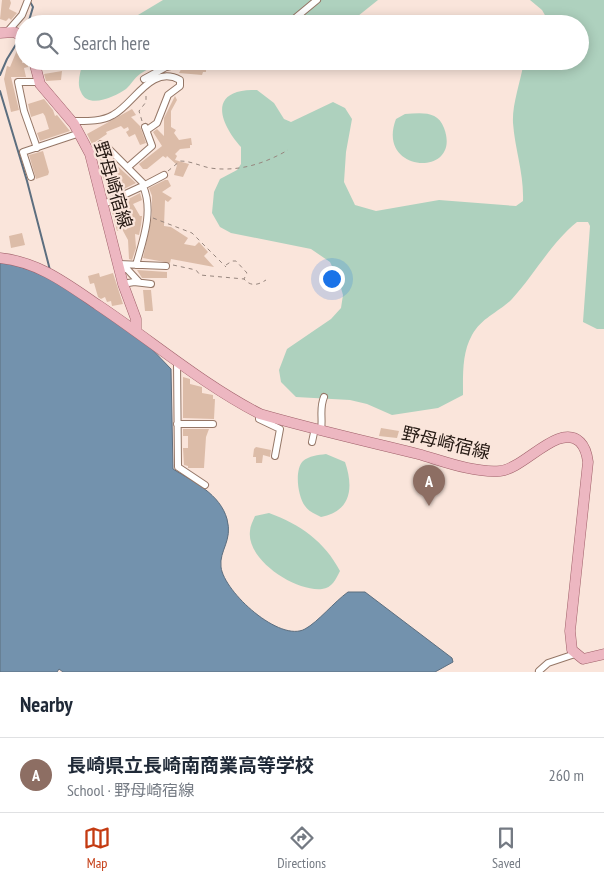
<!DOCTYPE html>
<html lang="en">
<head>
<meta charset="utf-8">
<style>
	:root { --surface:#fff; --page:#f6f6f7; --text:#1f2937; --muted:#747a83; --line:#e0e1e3; --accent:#c43b12 }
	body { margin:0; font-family:"PT Sans Narrow","Noto Sans JP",sans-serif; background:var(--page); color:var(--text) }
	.you { position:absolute; left:331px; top:278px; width:18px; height:18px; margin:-12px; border:4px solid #fff; border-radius:50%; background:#1a73e8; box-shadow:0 0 0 8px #1a73e833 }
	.badge { display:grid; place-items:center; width:32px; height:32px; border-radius:50%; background:var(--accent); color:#fff; font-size:16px; font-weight:700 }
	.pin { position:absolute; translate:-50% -41px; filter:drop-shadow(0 1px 2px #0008) }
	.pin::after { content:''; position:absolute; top:26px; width:18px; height:15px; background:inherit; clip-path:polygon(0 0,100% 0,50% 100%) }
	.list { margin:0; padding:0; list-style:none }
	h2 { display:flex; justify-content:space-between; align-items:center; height:65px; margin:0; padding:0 20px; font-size:21px }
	h2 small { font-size:16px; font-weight:400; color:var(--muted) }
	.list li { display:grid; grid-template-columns:32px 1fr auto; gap:15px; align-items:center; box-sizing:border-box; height:75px; padding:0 20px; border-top:1px solid var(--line) }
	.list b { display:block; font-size:19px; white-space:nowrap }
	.list p { margin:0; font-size:16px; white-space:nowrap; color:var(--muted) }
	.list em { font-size:16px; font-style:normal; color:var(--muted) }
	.icon { flex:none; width:28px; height:28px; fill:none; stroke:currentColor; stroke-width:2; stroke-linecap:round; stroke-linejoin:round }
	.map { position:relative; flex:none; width:604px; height:672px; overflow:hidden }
	.search { position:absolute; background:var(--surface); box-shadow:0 2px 12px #0003; left:15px; right:15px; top:15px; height:55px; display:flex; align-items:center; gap:12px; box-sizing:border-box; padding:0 18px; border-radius:28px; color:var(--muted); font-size:19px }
	.sheet { height:140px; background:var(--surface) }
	nav { display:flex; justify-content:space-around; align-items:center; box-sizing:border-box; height:70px; border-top:1px solid var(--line); background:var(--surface); font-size:14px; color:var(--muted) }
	nav a { display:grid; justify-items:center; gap:2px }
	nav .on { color:var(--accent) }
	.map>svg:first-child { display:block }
	.green { fill:#aed1be }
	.water { fill:#7392ad; stroke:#5c6e7f }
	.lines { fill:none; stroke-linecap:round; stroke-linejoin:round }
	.stream { stroke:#5c6e7f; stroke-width:2 }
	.building { fill:#dcbca8 }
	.street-casing { stroke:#957767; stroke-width:8 }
	.primary-casing { stroke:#9f6069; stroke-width:11 }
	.path { stroke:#97867e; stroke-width:1; stroke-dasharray:4 4; stroke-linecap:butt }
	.street { stroke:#fff; stroke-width:6 }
	.primary { stroke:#edb7c1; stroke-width:10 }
	.labels { text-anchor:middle; stroke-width:4.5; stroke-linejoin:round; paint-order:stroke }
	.street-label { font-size:18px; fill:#251913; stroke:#fae5db }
</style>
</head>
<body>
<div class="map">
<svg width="604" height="672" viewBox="0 0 604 672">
	<rect width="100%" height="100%" fill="#fae5db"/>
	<path class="green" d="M163 0H378L348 24H123Z
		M530 0H604V329H597L583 322 590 226 588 222H577C550 244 535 274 512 299 499 312 482 317 472 335 462 353 463 374 463 395L438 408 392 415 367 404 350 400 296 397 281 382 279 370 287 349 331 319 341 308 343 295 339 281 330 262 311 249 231 233 220 227 212 213 214 192 220 179 237 170 241 164V147C228 133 208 101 237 92 243 90 251 90 257 90L274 103 284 119 291 122 333 102 345 108 352 119 346 152 344 182 355 205 376 211 439 200 516 206 523 201C524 173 515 150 513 123 512 105 520 83 523 66L530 61H580V24H550L542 10Z
		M83 61H164C156 65 147 69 140 74 134 78 131 85 126 89 116 96 88 110 81 92 76 83 81 71 83 61Z
		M405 114C420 113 438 110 444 128 463 178 375 174 396 119Z
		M326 454 345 462C354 488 351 511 321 517 315 514 308 511 305 506 298 497 294 470 303 461 309 456 318 455 326 454Z
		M269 513C300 524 325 542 340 571 336 579 332 588 322 589 296 592 246 560 250 531 250 526 253 521 255 516Z"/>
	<path class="water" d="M0 261 45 274 145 342 171 369 173 469C194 482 220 494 227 519 233 541 219 550 221 567 224 592 280 643 305 629 318 622 334 602 348 592H365L452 658 453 662 435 672H63L59 669 57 672H0Z"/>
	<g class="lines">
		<path class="stream" d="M28 24 33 7 29 0
			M0 75 7 59 20 38
			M0 91 27 181 50 270"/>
	</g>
	<path class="building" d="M2 0H10L11 3 9 9 17 13 11 20 9 18 6 21 0 19Z
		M20 43 24 46 22 63H28V67L24 68 26 77H11L19 110 11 112 4 79 7 66 10 67Z
		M185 62 206 65V72H203L202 75 179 73Z
		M62 71 61 80 46 81 44 74Z
		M175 96 177 100 171 111V127L176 130 174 133 179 140 191 138 192 145H190V148L180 149 175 154 177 156 175 160 189 164 183 177 174 175 177 165 167 156 166 158 163 156 147 169H143L139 164 162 146 153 132 157 129 164 136V118Z
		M44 99 53 110 55 116 57 115 70 131 40 141 37 133 49 129 45 116 43 113 31 117 28 104Z
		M132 109 136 115 131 117 140 126 146 143 140 145 135 134 129 137 126 132 129 130 128 127 124 129 121 126 106 132 107 134 92 144 87 134Z
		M103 150 112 161 136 183 124 189 123 187 116 191 115 188 112 190 103 178 99 162 101 161 97 154Z
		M43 151 49 172 48 175 36 179 29 155Z
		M165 180H168L171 186 162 192 172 198 168 202 165 200 164 226 171 227 188 238 184 244 195 246 199 242 208 252 204 256 214 267 171 259 170 263 143 258 152 216V196L149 188Z
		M140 193 142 200 133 204 140 216H142L141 225 139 235 135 234 136 248 132 260 129 259 128 240 122 229 117 231 111 208Z
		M22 233 25 245 11 248 9 236Z
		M137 270 167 272V278H142Z
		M99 273 100 277 113 273 123 304 112 306 111 301 107 302 105 297 101 299 98 297 94 283 90 284 88 276Z
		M143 290H151L153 311H145Z
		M183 377 190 379V384L202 387V393L213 395V399H215L214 419 183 418Z
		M381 428 399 431 397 438 379 436Z
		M183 429H209L206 437 204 468H188V466L184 465 183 448H188V436H183Z
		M256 447 271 450 270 457 263 455 262 463H256V457H253L254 449Z"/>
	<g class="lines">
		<defs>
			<path id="street" d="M288 24 317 0
				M8 31 22 15 28 0
				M144 79 166 67 180 64
				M71 121C85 121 101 122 113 115 134 104 151 64 180 80V86L168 95 157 123 147 130
				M37 148 24 111 18 82H39
				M90 154 101 144 105 145 145 185 104 204
				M128 167 152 146 145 127
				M31 177 23 152 80 133
				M145 185 164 175
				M119 264 166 266
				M136 265C143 240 154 211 143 186
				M120 269H127L139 282
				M123 284 134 282 151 284
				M177 362 178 467 205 485
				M260 414 259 419 280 429 275 456
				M177 424H213
				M321 430C323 418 319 409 324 397
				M312 442 315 428
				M539 671 548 663 575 654"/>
			<path id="primary" d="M0 33 14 32 24 37
				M34 61 40 84 74 124 90 154 123 284 136 319V330
				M0 258C39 262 67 284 98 305 152 341 202 384 260 414 312 429 365 441 418 454 443 461 473 473 500 471 524 469 559 422 580 442 585 447 587 454 588 462L570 631 572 650 583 659 604 654"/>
		</defs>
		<use href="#street" class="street-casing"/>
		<use href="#primary" class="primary-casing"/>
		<path class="path" d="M142 121 139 111 146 102V96
			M168 171 180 161C191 161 200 166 210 168 238 172 264 164 288 150
			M153 218 192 233 226 267
			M173 265 196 270 200 275 244 279
			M226 265 232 261H236L247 273 244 279C251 287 258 285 266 280"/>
		<use href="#street" class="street"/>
		<use href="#primary" class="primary"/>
	</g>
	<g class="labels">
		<g class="street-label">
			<text transform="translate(113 185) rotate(73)" y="6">野母崎宿線</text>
			<text transform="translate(446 443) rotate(13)" y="6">野母崎宿線</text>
		</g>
	</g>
</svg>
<div class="you"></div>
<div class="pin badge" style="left:429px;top:506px;background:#8d6e63">A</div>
<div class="search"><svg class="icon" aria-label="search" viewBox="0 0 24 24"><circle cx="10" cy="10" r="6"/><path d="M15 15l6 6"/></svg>Search here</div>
</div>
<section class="sheet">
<h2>Nearby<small></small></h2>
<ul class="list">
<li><span class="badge" style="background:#8d6e63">A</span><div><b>長崎県立長崎南商業高等学校</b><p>School · 野母崎宿線</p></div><em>260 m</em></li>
</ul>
</section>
<nav>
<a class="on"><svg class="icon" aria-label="map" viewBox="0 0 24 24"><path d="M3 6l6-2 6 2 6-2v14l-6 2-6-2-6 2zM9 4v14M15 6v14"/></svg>Map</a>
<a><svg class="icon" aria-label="directions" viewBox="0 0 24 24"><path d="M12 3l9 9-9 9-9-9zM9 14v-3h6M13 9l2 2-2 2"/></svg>Directions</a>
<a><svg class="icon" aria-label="saved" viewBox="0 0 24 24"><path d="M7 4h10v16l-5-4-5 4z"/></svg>Saved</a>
</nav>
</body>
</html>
